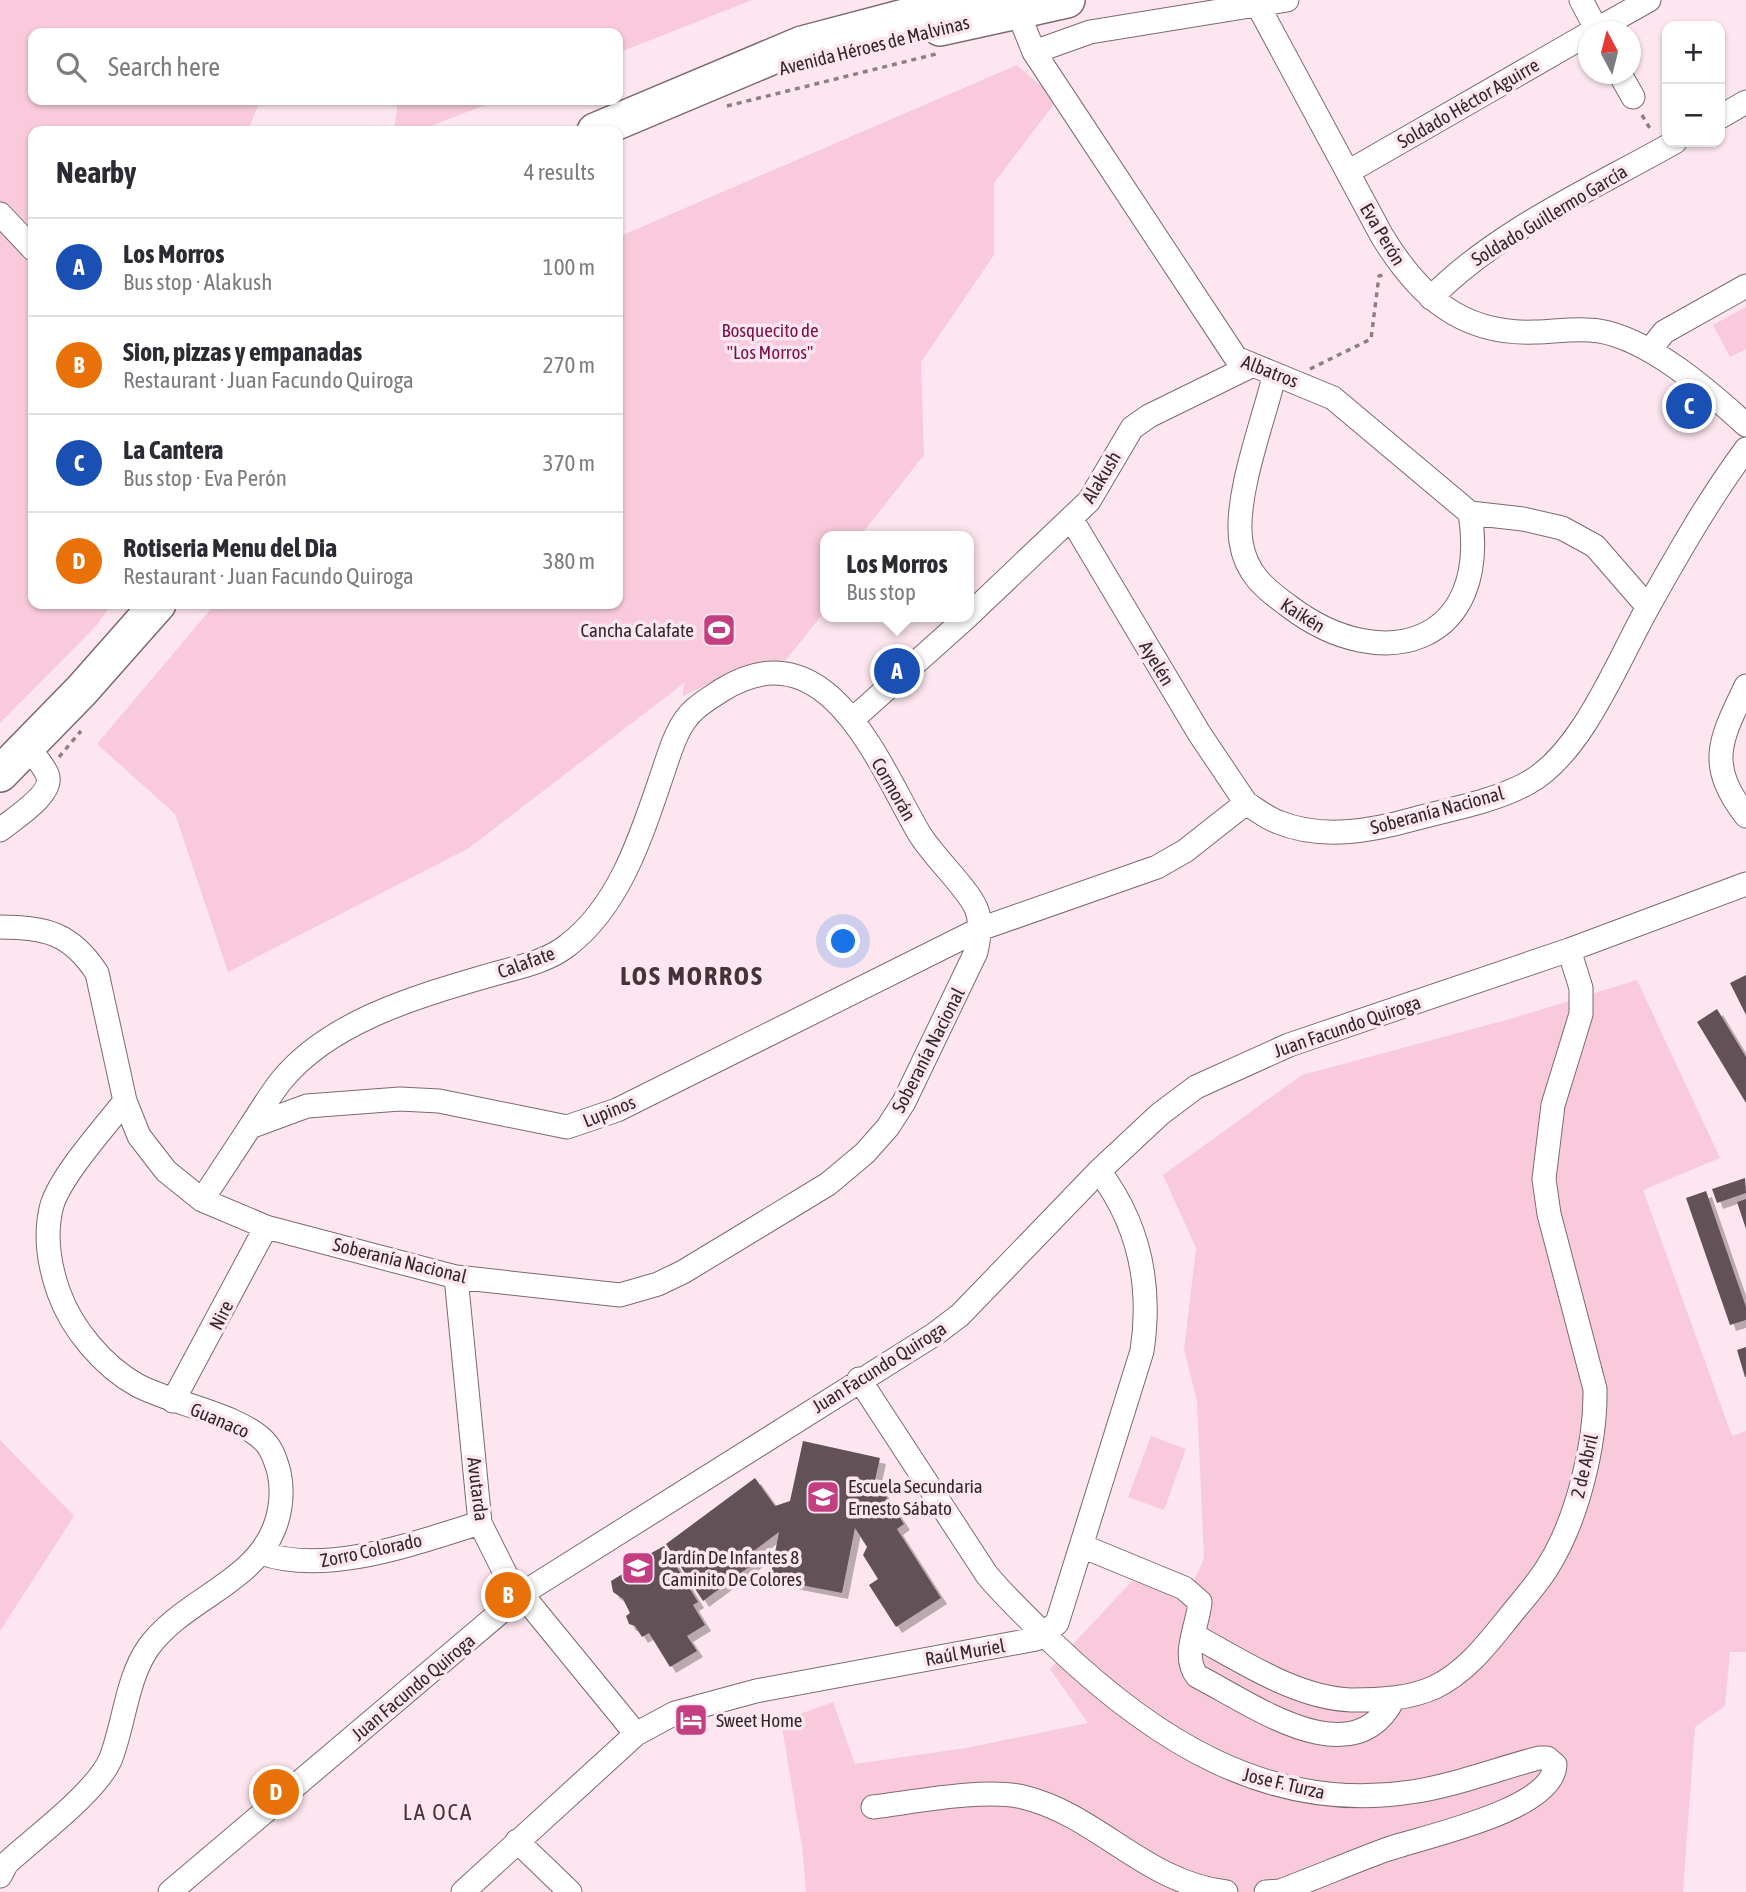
<!DOCTYPE html>
<html lang="en">
<head>
<meta charset="utf-8">
<style>
	:root { --surface:#fff; --page:#f7f7f7; --text:#2b2b33; --muted:#7c7c81; --line:#e1e1e2; --accent:#2563eb }
	body { margin:0; font-family:"Asap Condensed",sans-serif; background:var(--page); color:var(--text) }
	.controls { position:absolute; right:21px; top:21px; display:grid; overflow:hidden; border-radius:14px; box-shadow:0 2px 5px #0004 }
	.controls button { width:63px; height:63px; display:grid; place-items:center; padding:0; border:0; border-bottom:2px solid var(--line); background:var(--surface); color:var(--text); font:35px sans-serif }
	.compass { position:absolute; left:1578px; top:21px; width:63px; height:63px; border-radius:50%; background:var(--surface); box-shadow:0 2px 5px #0004; rotate:353deg }
	.you { position:absolute; left:844px; top:942px; width:24px; height:24px; margin:-18px; border:5px solid #fff; border-radius:50%; background:#1a73e8; box-shadow:0 0 0 10px #1a73e833 }
	.badge { display:grid; place-items:center; width:46px; height:46px; border-radius:50%; background:var(--accent); color:#fff; font-size:23px; font-weight:700 }
	.pin { position:absolute; translate:-50% -50%; border:4px solid #fff; box-shadow:0 2px 7px #0006 }
	.popup { position:absolute; left:820px; top:531px; width:154px; height:91px; box-sizing:border-box; display:grid; place-content:center; border-radius:14px; background:var(--surface); filter:drop-shadow(0 2px 5px #0005); font-size:23px; white-space:nowrap; color:var(--muted) }
	.popup b { font-size:26px; color:var(--text) }
	.popup::after { content:''; position:absolute; left:50%; top:100%; margin-left:-14px; border:14px solid transparent; border-top-color:var(--surface) }
	.list { margin:0; padding:0; list-style:none }
	h2 { display:flex; justify-content:space-between; align-items:center; height:91px; margin:0; padding:0 28px; font-size:30px }
	h2 small { font-size:23px; font-weight:400; color:var(--muted) }
	.list li { display:grid; grid-template-columns:46px 1fr auto; gap:21px; align-items:center; box-sizing:border-box; height:98px; padding:0 28px; border-top:2px solid var(--line) }
	.list b { display:block; font-size:26px; white-space:nowrap }
	.list p { margin:0; font-size:23px; white-space:nowrap; color:var(--muted) }
	.list em { font-size:23px; font-style:normal; color:var(--muted) }
	.icon { flex:none; width:38px; height:38px; fill:none; stroke:currentColor; stroke-width:2; stroke-linecap:round; stroke-linejoin:round }
	.map { position:relative; flex:none; width:1746px; height:1892px; overflow:hidden }
	.search { position:absolute; background:var(--surface); box-shadow:0 2px 5px #0004; left:28px; top:28px; width:595px; height:77px; display:flex; align-items:center; gap:18px; box-sizing:border-box; padding:0 24px; border-radius:14px; color:var(--muted); font-size:26px }
	.panel { position:absolute; background:var(--surface); box-shadow:0 2px 5px #0004; left:28px; top:126px; width:595px; height:483px; border-radius:14px }
	.map>svg:first-child { display:block }
	.green { fill:#f8cadb }
	.building { fill:#645158; filter:url(#shadow) }
	.lines { fill:none; stroke-linecap:round; stroke-linejoin:round }
	.minor-casing { stroke:#7d6970; stroke-width:25 }
	.highway-casing { stroke:#7d6970; stroke-width:38 }
	.path { stroke:#8e7f85; stroke-width:3.5; stroke-dasharray:5 5; stroke-linecap:butt }
	.minor { stroke:#fff; stroke-width:23 }
	.highway { stroke:#fff; stroke-width:35 }
	.labels { text-anchor:middle; stroke-width:7; stroke-linejoin:round; paint-order:stroke }
	.street-label { font-size:19px; fill:#30282b; stroke:#fde6ef }
	.park-label { font-size:19px; fill:#781249; stroke:#fde6ef }
	.poi-label { font-size:19px; fill:#30282b; stroke:#fde6ef; text-anchor:start }
	.quarter-label { font-size:23px; letter-spacing:2px; fill:#44333a; stroke:#fde6ef }
	.district-label { font-size:26px; font-weight:bold; letter-spacing:2px; fill:#44333a; stroke:#fde6ef }
</style>
</head>
<body>
<div class="map">
<svg width="1746" height="1892" viewBox="0 0 1746 1892">
	<defs>
		<filter id="shadow"><feDropShadow dx="6" dy="6" stdDeviation="0" flood-color="#0004"/></filter>
	</defs>
	<rect width="100%" height="100%" fill="#fde6ef"/>
	<path class="green" d="M0 0H752L618 53V33H336L285 30 284 33H33V100H260L248 131H33V604H111L97 625 0 723Z
		M1017 65 1057 100 994 183V255L921 362 924 455 860 536H825V611L786 660 748 665 683 696 684 683 469 848 228 972 175 814 97 744 215 604H618V237Z
		M398 100H498L418 131H394Z
		M1746 307V349L1730 357 1713 325Z
		M1637 980 1720 1158 1643 1190 1732 1436 1746 1431V1652H1730L1725 1706 1695 1727 1683 1892H806L802 1847 781 1721 833 1702 855 1764 966 1748 1088 1723 1050 1669 1132 1581 1186 1598 1204 1559 1197 1401 1184 1350 1196 1248 1163 1175 1302 1075 1510 1019Z
		M1151 1436 1186 1449 1164 1510 1128 1497Z
		M0 1440 74 1516 0 1631Z"/>
	<path class="building" d="M1746 975V1015L1730 983Z
		M1717 1009 1746 1057V1103L1697 1022Z
		M1745 1178 1746 1193 1717 1203 1712 1189Z
		M1706 1191 1746 1307V1320L1730 1325 1686 1198Z
		M1746 1199V1229L1737 1202Z
		M1746 1347V1377H1745L1737 1350Z
		M803 1441 880 1458 875 1480 904 1524 897 1529 941 1598 896 1627 869 1585 878 1579 863 1555 867 1547 855 1528 842 1593 770 1579 779 1532 751 1553 757 1561 703 1601 666 1544 755 1478 775 1506 790 1501Z
		M664 1546 698 1602 693 1605 705 1625 687 1636 697 1651 670 1667 649 1633 642 1637 635 1626 629 1624 626 1616 630 1613 623 1599 613 1592 611 1581 629 1570 624 1562 641 1553 644 1557Z"/>
	<g class="lines">
		<defs>
			<path id="minor" d="M1013 0 1034 52 1236 358 1333 398 1470 513 1523 519 1562 528 1595 546 1648 607
				M1255 0 1382 236C1418 295 1461 335 1535 332 1556 332 1577 327 1599 331 1649 339 1709 391 1746 425
				M1581 0 1598 32
				M1592 32 1649 0
				M1034 52 1090 32 1287 0
				M1620 74 1633 97
				M1720 117 1746 102
				M1348 172 1588 34
				M0 214 33 249
				M1431 298C1496 231 1594 188 1675 142
				M1650 350 1664 332 1746 286
				M1274 377C1263 422 1234 497 1241 542 1246 574 1265 589 1290 607 1383 677 1491 644 1470 513
				M1072 520 1199 733 1246 803
				M969 615 1089 501 1132 428 1149 416 1251 366
				M1746 686C1720 740 1706 764 1746 816
				M853 719 967 617
				M0 830C13 819 56 793 47 774 43 765 34 755 28 747
				M0 927C45 927 71 933 97 973L125 1101 139 1136 166 1171 202 1200 266 1227 456 1277 620 1295 658 1284 683 1272 828 1184 865 1153 888 1127 904 1102 976 952C979 938 982 922 976 908 966 886 934 858 919 833 878 763 827 625 722 690 713 696 703 702 695 709 676 725 669 756 661 778 641 837 619 906 568 945 545 964 508 969 480 978 412 998 328 1023 281 1081 270 1095 260 1112 250 1127
				M202 1200 250 1127 307 1106 400 1099 439 1101 567 1127 617 1110 980 929 1157 867 1185 851 1246 803C1257 810 1267 818 1278 822 1322 840 1371 831 1414 819 1451 809 1492 802 1526 784 1582 755 1618 660 1648 607 1679 552 1709 499 1746 449
				M456 1277 480 1523 506 1575 636 1734
				M859 1379 987 1575C1008 1600 1031 1621 1054 1644 1152 1738 1268 1814 1411 1792 1453 1786 1497 1769 1539 1758H1547L1555 1765C1553 1811 1421 1837 1385 1850 1350 1863 1315 1878 1280 1891L1266 1892
				M173 1401 266 1227
				M1082 1546 1184 1588 1200 1602C1198 1626 1181 1655 1197 1676 1252 1704 1353 1779 1394 1698
				M261 1553C328 1576 414 1543 480 1523
				M1195 1636C1242 1661 1296 1698 1351 1700 1379 1700 1409 1699 1435 1687 1464 1673 1485 1647 1505 1622 1519 1604 1535 1587 1547 1568 1577 1521 1596 1444 1595 1389L1549 1214 1544 1179 1553 1105 1581 1014V988L1569 950
				M873 1807C914 1802 984 1788 1023 1797 1098 1815 1144 1882 1226 1892
				M517 1841 570 1892
				M0 1876 7 1863C34 1838 98 1791 111 1758 124 1724 127 1678 148 1648 182 1600 252 1584 274 1529 281 1511 283 1491 279 1472 276 1462 273 1451 266 1443 242 1415 172 1404 137 1385 103 1366 72 1329 59 1293 49 1265 44 1235 52 1205 62 1174 104 1128 125 1101
				M170 1892 523 1593 935 1334 960 1315 1099 1171 1160 1114 1196 1087 1289 1045 1569 950 1746 884
				M463 1892 636 1734 675 1713 756 1691 1036 1639 1057 1623 1142 1351C1152 1285 1139 1224 1099 1171"/>
			<path id="highway" d="M940 28 1067 0
				M595 131 802 44 969 0
				M0 774 82 690 158 604"/>
		</defs>
		<use href="#minor" class="minor-casing"/>
		<use href="#highway" class="highway-casing"/>
		<path class="path" d="M727 106 936 54
			M1642 115 1652 132
			M1310 369 1371 339 1379 276 1383 275
			M59 757 81 731"/>
		<use href="#minor" class="minor"/>
		<use href="#highway" class="highway"/>
	</g>
	<defs>
		<symbol id="stadium-square" viewBox="-11 -11 22 22"><rect x="-9" y="-9" width="18" height="18" rx="4" fill="#c43f81" stroke="#fde6ef"/><path d="M0-5a6.5 5 0 1 0 0 10a6.5 5 0 1 0 0-10ZM-3.5-1.8h7v3.6h-7Z" fill="#fff"/></symbol>
		<symbol id="school-square" viewBox="-11 -11 22 22"><rect x="-9" y="-9" width="18" height="18" rx="4" fill="#c43f81" stroke="#fde6ef"/><path d="M0-5L7-2L0 1L-7-2ZM-4 1L0 2.5L4 1V4Q0 6-4 4Z" fill="#fff"/></symbol>
		<symbol id="hotel-square" viewBox="-11 -11 22 22"><rect x="-9" y="-9" width="18" height="18" rx="4" fill="#c43f81" stroke="#fde6ef"/><path d="M-6-4.5h1.5V1H6V5H4.5V3h-9V5H-6ZM-4 0a1.8 1.8 0 1 1 3.6 0ZM.5 0V-2.5h3Q6-2.5 6 0Z" fill="#fff"/></symbol>
	</defs>
	<g fill-rule="evenodd">
		<use href="#stadium-square" x="700" y="611" width="38" height="38"/>
		<use href="#school-square" x="804" y="1478" width="38" height="38"/>
		<use href="#school-square" x="619" y="1549" width="38" height="38"/>
		<use href="#hotel-square" x="672" y="1701" width="38" height="38"/>
	</g>
	<g class="labels">
		<g class="street-label">
			<text transform="translate(874 45) rotate(-14)" y="7">Avenida Héroes de Malvinas</text>
			<text transform="translate(1468 103) rotate(-30)" y="7">Soldado Héctor Aguirre</text>
			<text transform="translate(1549 215) rotate(-31)" y="7">Soldado Guillermo García</text>
			<text transform="translate(1383 234) rotate(59)" y="7">Eva Perón</text>
			<text transform="translate(1270 371) rotate(21)" y="7">Albatros</text>
			<text transform="translate(1101 477) rotate(-59)" y="7">Alakush</text>
			<text transform="translate(1303 615) rotate(32)" y="7">Kaikén</text>
			<text transform="translate(1157 663) rotate(59)" y="7">Ayelén</text>
			<text transform="translate(894 789) rotate(60)" y="7">Cormorán</text>
			<text transform="translate(1437 810) rotate(-15)" y="7">Soberanía Nacional</text>
			<text transform="translate(526 962) rotate(-20)" y="7">Calafate</text>
			<text transform="translate(1347 1026) rotate(-19)" y="7">Juan Facundo Quiroga</text>
			<text transform="translate(928 1050) rotate(-63)" y="7">Soberanía Nacional</text>
			<text transform="translate(609 1111) rotate(-22)" y="7">Lupinos</text>
			<text transform="translate(400 1260) rotate(14)" y="7">Soberanía Nacional</text>
			<text transform="translate(221 1315) rotate(-63)" y="7">Nire</text>
			<text transform="translate(879 1367) rotate(-32)" y="7">Juan Facundo Quiroga</text>
			<text transform="translate(220 1420) rotate(23)" y="7">Guanaco</text>
			<text transform="translate(1584 1466) rotate(-77)" y="7">2 de Abril</text>
			<text transform="translate(478 1489) rotate(83)" y="7">Avutarda</text>
			<text transform="translate(371 1550) rotate(-12)" y="7">Zorro Colorado</text>
			<text transform="translate(965 1652) rotate(-10)" y="7">Raúl Muriel</text>
			<text transform="translate(413 1687) rotate(-40)" y="7">Juan Facundo Quiroga</text>
			<text transform="translate(1284 1783) rotate(13)" y="7">Jose F. Turza</text>
		</g>
		<g class="park-label">
			<text x="770" y="337">Bosquecito de<tspan x="770" dy="22">"Los Morros"</tspan></text>
		</g>
		<g class="poi-label">
			<text x="694" y="637" text-anchor="end">Cancha Calafate</text>
			<text x="848" y="1493">Escuela Secundaria<tspan x="848" dy="22">Ernesto Sábato</tspan></text>
			<text x="662" y="1564">Jardín De Infantes 8<tspan x="662" dy="22">Caminito De Colores</tspan></text>
			<text x="716" y="1727">Sweet Home</text>
		</g>
		<g class="quarter-label">
			<text x="438" y="1820">LA OCA</text>
		</g>
		<g class="district-label">
			<text x="692" y="985">LOS MORROS</text>
		</g>
	</g>
</svg>
<div class="controls">
<button>+</button>
<button>−</button>
</div>
<svg class="compass" viewBox="-18 -18 36 36"><path d="M0-13l5 13h-10z" fill="#e53935"/><path d="M0 13l5-13h-10z" fill="#7c7c81"/></svg>
<div class="you"></div>
<div class="pin badge" style="left:897px;top:671px;background:#1a4fb4">A</div>
<div class="popup"><b>Los Morros</b>Bus stop</div>
<div class="pin badge" style="left:508px;top:1595px;background:#e8710a">B</div>
<div class="pin badge" style="left:1689px;top:406px;background:#1a4fb4">C</div>
<div class="pin badge" style="left:276px;top:1792px;background:#e8710a">D</div>
<div class="search"><svg class="icon" aria-label="search" viewBox="0 0 24 24"><circle cx="10" cy="10" r="6"/><path d="M15 15l6 6"/></svg>Search here</div>
<section class="panel">
<h2>Nearby<small>4 results</small></h2>
<ul class="list">
<li><span class="badge" style="background:#1a4fb4">A</span><div><b>Los Morros</b><p>Bus stop · Alakush</p></div><em>100 m</em></li>
<li><span class="badge" style="background:#e8710a">B</span><div><b>Sion, pizzas y empanadas</b><p>Restaurant · Juan Facundo Quiroga</p></div><em>270 m</em></li>
<li><span class="badge" style="background:#1a4fb4">C</span><div><b>La Cantera</b><p>Bus stop · Eva Perón</p></div><em>370 m</em></li>
<li><span class="badge" style="background:#e8710a">D</span><div><b>Rotiseria Menu del Dia</b><p>Restaurant · Juan Facundo Quiroga</p></div><em>380 m</em></li>
</ul>
</section>
</div>
</body>
</html>
